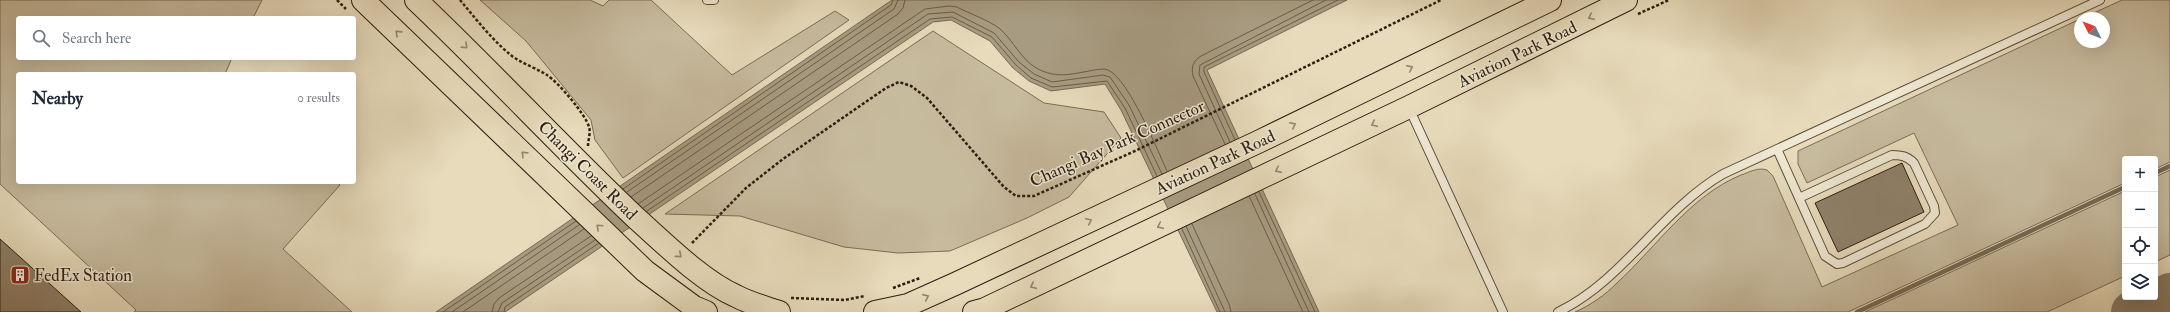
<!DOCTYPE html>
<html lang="en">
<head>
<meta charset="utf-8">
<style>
	:root { --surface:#fff; --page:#f6f6f7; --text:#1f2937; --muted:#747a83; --line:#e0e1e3 }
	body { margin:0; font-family:"IM FELL Double Pica",serif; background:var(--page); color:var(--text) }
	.controls { position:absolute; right:12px; bottom:12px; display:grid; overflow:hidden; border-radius:4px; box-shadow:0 4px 16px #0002 }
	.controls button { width:36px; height:36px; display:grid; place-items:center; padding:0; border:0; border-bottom:1px solid var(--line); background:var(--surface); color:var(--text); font:20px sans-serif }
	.compass { position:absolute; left:2074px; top:12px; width:36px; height:36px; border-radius:50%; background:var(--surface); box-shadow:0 4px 16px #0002; rotate:312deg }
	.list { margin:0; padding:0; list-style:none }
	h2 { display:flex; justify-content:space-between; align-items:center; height:52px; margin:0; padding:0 16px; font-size:17px }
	h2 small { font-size:13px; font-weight:400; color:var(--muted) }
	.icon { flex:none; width:22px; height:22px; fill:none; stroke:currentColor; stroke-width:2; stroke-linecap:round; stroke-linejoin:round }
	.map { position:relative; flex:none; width:2170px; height:312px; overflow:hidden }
	.search { position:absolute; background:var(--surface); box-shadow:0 4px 16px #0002; left:16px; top:16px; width:340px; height:44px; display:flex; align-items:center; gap:10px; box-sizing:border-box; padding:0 14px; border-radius:4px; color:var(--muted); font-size:15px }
	.panel { position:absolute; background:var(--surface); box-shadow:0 4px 16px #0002; left:16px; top:72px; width:340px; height:112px; border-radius:4px }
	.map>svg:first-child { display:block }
	.green { fill:#c7bb9e; stroke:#796c58 }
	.water { fill:#a79b81; stroke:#756954 }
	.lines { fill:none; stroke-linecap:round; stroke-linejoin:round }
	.shore { stroke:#695c49; stroke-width:1 }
	.stream { stroke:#756954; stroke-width:4.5 }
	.taxiway { stroke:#897c66; stroke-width:42 }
	.building { fill:#8d8069; stroke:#2b1e11 }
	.service-casing { stroke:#5a4d3c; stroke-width:10 }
	.primary-casing { stroke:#2b1e11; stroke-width:24 }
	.path { stroke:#2b1e11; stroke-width:2.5; stroke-dasharray:3 2; stroke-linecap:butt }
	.service { stroke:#efe8d3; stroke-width:8 }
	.primary { stroke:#e7dbbb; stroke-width:22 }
	.oneway { stroke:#92866e }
	.labels { text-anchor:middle; stroke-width:3; stroke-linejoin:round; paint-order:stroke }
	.street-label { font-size:17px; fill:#2b1e11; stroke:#efe8d3 }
	.poi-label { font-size:17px; fill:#2b1e11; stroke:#efe8d3; text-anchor:start }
</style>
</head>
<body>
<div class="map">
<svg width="2170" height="312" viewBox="0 0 2170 312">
	<rect width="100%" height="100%" fill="#e7dbbb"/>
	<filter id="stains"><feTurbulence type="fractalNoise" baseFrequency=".005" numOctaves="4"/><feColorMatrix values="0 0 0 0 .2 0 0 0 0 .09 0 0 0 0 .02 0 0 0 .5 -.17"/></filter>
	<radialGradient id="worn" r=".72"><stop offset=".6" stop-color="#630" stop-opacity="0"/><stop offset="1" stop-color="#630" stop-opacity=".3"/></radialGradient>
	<path class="green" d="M0 0H262L253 18H18V58H232L225 74H18V182H337L340 185 283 249 352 312H134L136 310 0 184Z
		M480 0H590L603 6 609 0H651L732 75 835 11 849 20 623 178 595 140 591 120 526 41Z
		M2122 0H2170V162L2155 169V159H2125V183L1848 312H1575C1591 305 1605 295 1617 283 1657 246 1690 196 1741 175 1750 172 1758 167 1767 170L1773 176 1822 287 1958 225 1914 133 1807 183 1798 164V151L2080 19V42H2104V18H2083Z
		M933 31 1044 103 1104 112 1121 138 1069 197 1027 218 950 251 898 253 844 247 740 216 665 214Z
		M2170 170V255L2155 262V177Z
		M2125 191V276L2047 312H1865Z"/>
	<path class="water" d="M892 0H1347L1207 70 1319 312H1217L1121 110 1105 84 1051 91 1029 81 1013 68 990 41 951 20 933 22 505 312H436Z"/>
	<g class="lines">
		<path class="shore" d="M1235 140 1204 72V67L1338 0
			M1230 142 1199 74 1200 65 1326 0
			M1225 144 1193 76C1191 67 1193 61 1201 56L1313 0
			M623 189 891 5 893 0
			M627 192 894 9 898 0
			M1259 192 1315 312
			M1255 194 1309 312
			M1249 196 1303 312
			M631 197 898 14 903 8 905 0
			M638 204 925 9 949 6 957 7C970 14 989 20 1000 29 1014 41 1021 60 1038 69 1061 81 1079 71 1103 69 1125 68 1158 152 1167 171
			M643 208 928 14 953 12 994 33 1019 62 1034 74 1052 82 1103 75 1110 77 1129 105 1162 174
			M647 211 930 19 952 17 992 37 1016 65 1031 78 1052 87 1107 81 1125 108 1157 176
			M1192 224 1229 304 1231 312
			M1186 226 1225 312
			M1182 229 1220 312
			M443 312 576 221
			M452 312 579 225
			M463 312 584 229
			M492 312 494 304 499 298 591 236
			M498 312 502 303 595 240
			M504 312 505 307 599 243"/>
		<path class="stream" d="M2155 173 2170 166
			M1857 312 2125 187"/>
		<path class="taxiway" d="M2132 312 2170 294"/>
	</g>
	<path class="building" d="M1902 163 1924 212 1838 252 1815 203Z
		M0 239 81 312H0Z"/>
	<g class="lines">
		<defs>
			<path id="service" d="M707 0H714
				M1409 108 1503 312
				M1777 149 1825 256 1837 264 1843 263 1925 224 1935 213 1934 206 1914 163C1907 156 1901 155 1892 155L1799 198
				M1558 312C1624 280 1660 211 1723 174L2100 0"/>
			<path id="primary" d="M363 0 645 271 694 307 706 312
				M416 0C491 71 561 147 636 218 664 243 702 281 736 296 749 303 764 307 779 312
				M875 312 908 305 955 284 1258 142 1550 0
				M974 312 985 309 1409 107 1626 0"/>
		</defs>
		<use href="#service" class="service-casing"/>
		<use href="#primary" class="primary-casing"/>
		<path class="path" d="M337 0 346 9
			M460 0C476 19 493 41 512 56 523 64 536 68 547 75 558 82 586 115 589 127 591 133 588 140 588 146
			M1638 14 1669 0
			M692 243 746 188 783 159 886 88 899 82 911 86 927 98 1004 187 1016 196H1034L1135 151 1441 0
			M893 288 920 278
			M791 298 845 300 865 296"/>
		<use href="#service" class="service"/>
		<use href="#primary" class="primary"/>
	</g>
	<defs><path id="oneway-chevron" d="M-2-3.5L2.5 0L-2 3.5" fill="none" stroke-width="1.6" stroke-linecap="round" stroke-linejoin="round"/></defs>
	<g class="oneway">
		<use href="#oneway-chevron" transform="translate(1591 17) rotate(154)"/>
		<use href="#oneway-chevron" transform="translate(398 33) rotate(-136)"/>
		<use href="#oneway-chevron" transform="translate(465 46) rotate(44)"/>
		<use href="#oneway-chevron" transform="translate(1410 68) rotate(-26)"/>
		<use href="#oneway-chevron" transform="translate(1374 124) rotate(155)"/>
		<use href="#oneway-chevron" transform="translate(1293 125) rotate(-26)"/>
		<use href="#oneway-chevron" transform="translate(524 154) rotate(-136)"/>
		<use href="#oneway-chevron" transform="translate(1278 170) rotate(154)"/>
		<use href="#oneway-chevron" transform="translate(1089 221) rotate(-25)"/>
		<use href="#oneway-chevron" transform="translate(1160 226) rotate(154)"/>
		<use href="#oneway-chevron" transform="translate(599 227) rotate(-137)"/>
		<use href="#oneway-chevron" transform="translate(679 255) rotate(40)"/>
		<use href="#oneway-chevron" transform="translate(1033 286) rotate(155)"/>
		<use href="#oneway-chevron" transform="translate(926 297) rotate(-24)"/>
	</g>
	<defs>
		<symbol id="building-square" viewBox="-11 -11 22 22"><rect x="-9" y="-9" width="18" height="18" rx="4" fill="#8f2418" stroke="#efe8d3"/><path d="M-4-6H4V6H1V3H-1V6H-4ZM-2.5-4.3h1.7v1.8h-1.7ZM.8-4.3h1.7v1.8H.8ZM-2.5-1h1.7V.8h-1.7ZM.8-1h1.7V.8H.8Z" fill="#fff"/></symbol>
	</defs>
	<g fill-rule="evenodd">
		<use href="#building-square" x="9" y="264" width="22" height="22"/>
	</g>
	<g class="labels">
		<g class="street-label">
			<text transform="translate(1517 54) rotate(-26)" y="6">Aviation Park Road</text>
			<text transform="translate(1117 143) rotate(-24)" y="6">Changi Bay Park Connector</text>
			<text transform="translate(1215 162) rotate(-25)" y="6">Aviation Park Road</text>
			<text transform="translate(588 170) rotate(45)" y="6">Changi Coast Road</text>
		</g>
		<g class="poi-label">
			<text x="34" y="281">FedEx Station</text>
		</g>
	</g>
	<rect width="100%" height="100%" filter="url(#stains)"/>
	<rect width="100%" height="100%" fill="url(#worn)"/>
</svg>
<div class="controls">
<button>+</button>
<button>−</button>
<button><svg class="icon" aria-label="locate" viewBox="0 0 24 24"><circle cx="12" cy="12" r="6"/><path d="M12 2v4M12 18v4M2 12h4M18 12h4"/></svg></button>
<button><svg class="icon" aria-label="layers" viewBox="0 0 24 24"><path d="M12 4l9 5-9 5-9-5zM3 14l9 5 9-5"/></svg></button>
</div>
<svg class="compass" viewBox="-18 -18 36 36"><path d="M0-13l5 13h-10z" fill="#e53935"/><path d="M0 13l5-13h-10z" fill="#747a83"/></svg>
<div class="search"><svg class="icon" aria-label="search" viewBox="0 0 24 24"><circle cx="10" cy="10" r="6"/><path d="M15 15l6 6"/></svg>Search here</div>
<section class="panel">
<h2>Nearby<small>0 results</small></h2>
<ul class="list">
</ul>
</section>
</div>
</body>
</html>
